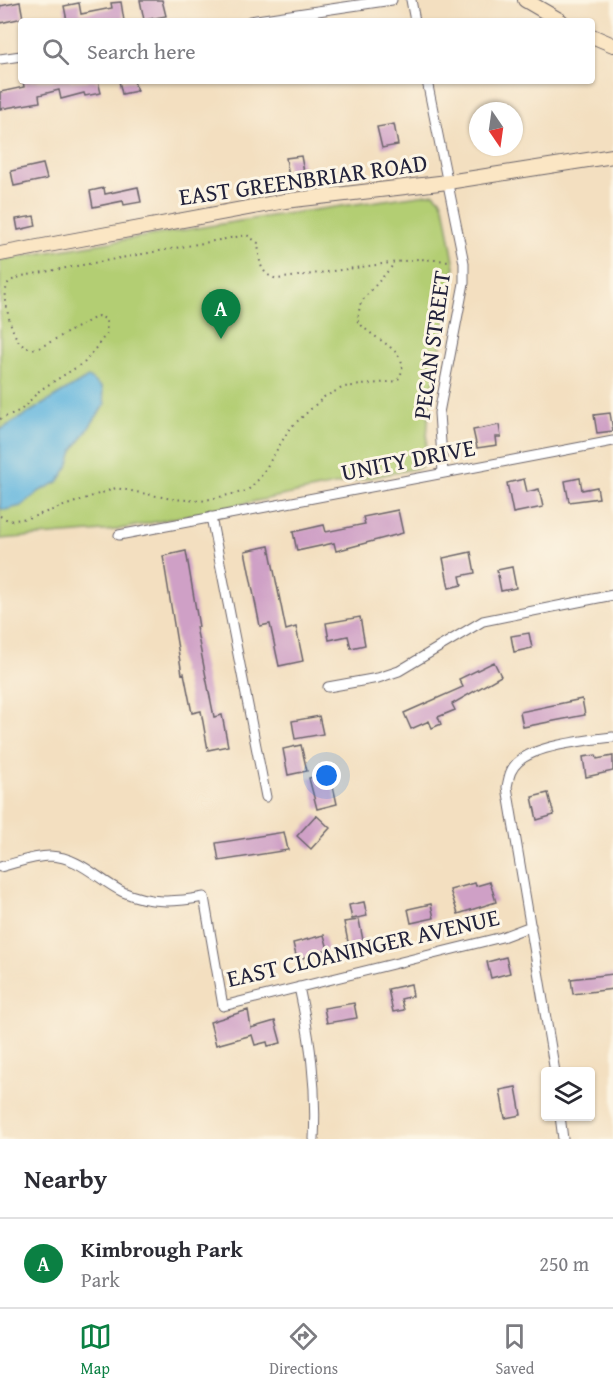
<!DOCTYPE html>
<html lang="en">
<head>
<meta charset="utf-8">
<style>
	:root { --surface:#fff; --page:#f2f2f3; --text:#2b2b33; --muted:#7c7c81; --line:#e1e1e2; --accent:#0b8043 }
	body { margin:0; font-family:"Gentium Book Plus",serif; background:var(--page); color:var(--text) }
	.controls { position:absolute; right:18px; bottom:18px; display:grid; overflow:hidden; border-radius:6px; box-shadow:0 2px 4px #0004 }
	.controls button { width:54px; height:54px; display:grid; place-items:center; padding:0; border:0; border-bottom:2px solid var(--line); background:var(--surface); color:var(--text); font:30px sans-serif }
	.compass { position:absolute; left:469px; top:102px; width:54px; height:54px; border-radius:50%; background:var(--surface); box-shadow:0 2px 4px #0004; rotate:167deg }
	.you { position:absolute; left:327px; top:776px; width:21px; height:21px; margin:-15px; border:4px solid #fff; border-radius:50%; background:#1a73e8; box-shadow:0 0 0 9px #1a73e833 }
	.badge { display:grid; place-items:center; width:39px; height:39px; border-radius:50%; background:var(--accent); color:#fff; font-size:20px; font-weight:700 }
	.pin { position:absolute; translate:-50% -50px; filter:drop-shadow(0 2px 3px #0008) }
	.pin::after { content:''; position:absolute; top:32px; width:21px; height:18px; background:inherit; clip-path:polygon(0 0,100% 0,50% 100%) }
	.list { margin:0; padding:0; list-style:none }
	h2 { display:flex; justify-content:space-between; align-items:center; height:78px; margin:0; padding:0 24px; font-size:26px }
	h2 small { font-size:20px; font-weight:400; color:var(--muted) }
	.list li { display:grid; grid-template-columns:39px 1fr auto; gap:18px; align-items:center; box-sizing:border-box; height:90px; padding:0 24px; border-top:2px solid var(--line) }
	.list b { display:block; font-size:22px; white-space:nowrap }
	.list p { margin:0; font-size:20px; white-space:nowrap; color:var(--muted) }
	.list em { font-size:20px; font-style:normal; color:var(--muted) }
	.icon { flex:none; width:33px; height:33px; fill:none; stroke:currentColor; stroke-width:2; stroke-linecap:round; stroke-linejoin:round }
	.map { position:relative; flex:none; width:613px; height:1139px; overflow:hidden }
	.search { position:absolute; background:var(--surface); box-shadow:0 2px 4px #0004; left:18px; right:18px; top:18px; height:66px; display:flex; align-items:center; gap:15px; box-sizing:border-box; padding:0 21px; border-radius:6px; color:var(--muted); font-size:22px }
	.sheet { height:168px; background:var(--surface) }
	nav { display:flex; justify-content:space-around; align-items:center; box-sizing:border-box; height:84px; border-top:2px solid var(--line); background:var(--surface); font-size:16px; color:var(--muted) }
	nav a { display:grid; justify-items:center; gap:3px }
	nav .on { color:var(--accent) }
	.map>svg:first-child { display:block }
	.green { fill:#b3ce73; stroke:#6a7857; stroke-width:1.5 }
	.water { fill:#62b6de; stroke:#426c8c; stroke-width:1.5 }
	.building { fill:#cfa0c6 }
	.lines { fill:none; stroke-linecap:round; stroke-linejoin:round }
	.street-casing { stroke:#6b646a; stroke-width:11 }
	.secondary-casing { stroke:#6b646a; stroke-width:16 }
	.path { stroke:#6b646a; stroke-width:2; stroke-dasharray:1.5 4.5; stroke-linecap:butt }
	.street { stroke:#fff; stroke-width:9 }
	.secondary { stroke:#fbe6c4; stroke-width:14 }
	.labels { text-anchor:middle; stroke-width:6; stroke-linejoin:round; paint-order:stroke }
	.street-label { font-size:24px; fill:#22223b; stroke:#fcf5e5 }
</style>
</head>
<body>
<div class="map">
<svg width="613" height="1139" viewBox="0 0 613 1139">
	<rect width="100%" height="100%" fill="#fcf5e5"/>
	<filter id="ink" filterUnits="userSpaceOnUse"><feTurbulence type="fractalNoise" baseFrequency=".0167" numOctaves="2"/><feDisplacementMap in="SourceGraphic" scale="12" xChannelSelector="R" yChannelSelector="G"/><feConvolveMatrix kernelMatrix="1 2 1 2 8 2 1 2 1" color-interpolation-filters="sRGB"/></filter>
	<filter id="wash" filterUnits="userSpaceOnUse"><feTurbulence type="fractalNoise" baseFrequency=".008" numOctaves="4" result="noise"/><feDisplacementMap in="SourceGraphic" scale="24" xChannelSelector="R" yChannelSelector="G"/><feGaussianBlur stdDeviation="1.35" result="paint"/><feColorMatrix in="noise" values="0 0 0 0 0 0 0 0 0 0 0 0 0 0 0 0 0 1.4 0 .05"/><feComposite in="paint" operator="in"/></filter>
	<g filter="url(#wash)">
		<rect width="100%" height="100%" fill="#f3dfc0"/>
		<path class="green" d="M434 193 441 200 445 211 455 267 429 411 425 463 422 467 116 530 0 539V260L271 216Z"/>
		<path class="water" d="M88 377 102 388 105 404 73 451 68 467 58 482 40 491 21 506 5 510 0 508V430Z"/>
		<g id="blocks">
			<path class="building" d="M140 0H162L166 16 144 20Z
				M20 2 23 18 0 23V6Z
				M121 2 124 21H67L64 6 79 3 81 14 112 8 111 3Z
				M23 81H98L101 93 85 96 84 93 61 99 59 90 39 95 40 102 0 109V92L24 87Z
				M119 81H134L137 91 122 94Z
				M394 124 398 145 382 148 377 127Z
				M301 156 306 182 290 184 286 158Z
				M43 164 47 179 14 186 11 171Z
				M138 187 141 202 124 205 123 201 93 207 90 191 104 188 105 194Z
				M34 216 36 226 18 230 16 219Z
				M610 413 613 431 597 433 594 415Z
				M499 425 501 437H496L497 445 477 448 473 430Z
				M580 478 582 490 597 487 599 498 569 502 565 481Z
				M524 479 527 492 539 489 543 507 513 513 507 483Z
				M398 510 403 533 336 551 334 543 297 551 293 532 324 525 326 532 365 524 363 517Z
				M269 546 286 630 296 627 303 661 279 666 270 624 260 626 245 551Z
				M186 551 199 627H196L214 717 222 715 228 746 208 750 201 711 192 713 184 673 182 674 163 556Z
				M471 552 475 573 460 576 462 585 449 588 443 558Z
				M512 567 516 588 501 591 497 570Z
				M360 617 365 645 351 648 348 636 329 640 326 623Z
				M529 633 532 648 514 652 511 636Z
				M494 662 501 676 452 704 455 710 438 717 441 724 432 728 429 721 411 729 404 713 463 687 459 679Z
				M582 699 585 715 523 727 520 712Z
				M319 716 323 734 295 739 292 721Z
				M301 745 307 771 288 775 283 749Z
				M596 755 597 759 613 756V771L586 777 583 757Z
				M330 773 337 804 317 809 309 778Z
				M548 793 554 815 537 820 532 797Z
				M316 815 330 828 311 849 297 836Z
				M284 832 288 850 219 861 216 843Z
				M490 882 496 902 458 914 450 890 475 883 476 886Z
				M364 902 367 916 352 919 349 905Z
				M431 904 434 918 411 923 408 909Z
				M359 920 366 955 351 957 344 922Z
				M324 935 328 949 297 960 293 943Z
				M506 957 510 973 491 978 487 962Z
				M613 974V989L573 994 571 979Z
				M411 984 413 996 401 999 404 1010 393 1012 388 989Z
				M354 1003 357 1018 327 1023 324 1008Z
				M248 1010 251 1028 275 1021 281 1043 268 1046 267 1042 255 1045 252 1035 216 1045 210 1022Z
				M516 1087 521 1115 505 1118 500 1090Z"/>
		</g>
	</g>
	<g filter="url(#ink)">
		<use href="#blocks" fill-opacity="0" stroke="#6b646a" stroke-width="1.5"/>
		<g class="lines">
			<defs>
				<path id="street" d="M411 0 415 21
					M250 21 392 0
					M0 59 21 56
					M427 81 464 263V283L439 413 443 473
					M211 517 266 797
					M119 535 613 441
					M328 687 378 678 399 671 483 621 613 595
					M0 867C16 863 33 856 50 856 80 857 98 880 123 892 150 904 176 902 204 897L223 1006 502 937 531 926
					M299 987C310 1038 317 1086 314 1139
					M555 1072 507 787C509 777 510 769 518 762 536 745 589 740 613 737
					M560 1116 563 1139"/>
				<path id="secondary" d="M525 0 561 21
					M592 36 613 45
					M0 254 285 201 448 182 613 156"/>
			</defs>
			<use href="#street" class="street-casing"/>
			<use href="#secondary" class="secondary-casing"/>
			<path class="path" d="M0 419 21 410 40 390 85 362 107 333 106 319 98 316 39 348C33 349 27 349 21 344 11 335 0 292 9 282 12 280 18 278 22 276L247 235 258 243C260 261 258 273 277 279L418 259 452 261
				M0 516 10 521 32 517 116 488 172 499 201 501 247 491 260 478 290 428 324 397 344 387 397 381C418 351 371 341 357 320L361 302 394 264"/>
			<use href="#street" class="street"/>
			<use href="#secondary" class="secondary"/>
		</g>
	</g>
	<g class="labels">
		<g class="street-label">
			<text transform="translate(303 180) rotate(-8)" y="8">EAST GREENBRIAR ROAD</text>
			<text transform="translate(432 345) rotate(-82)" y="8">PECAN STREET</text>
			<text transform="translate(408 460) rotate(-11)" y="8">UNITY DRIVE</text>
			<text transform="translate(363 948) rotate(-13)" y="8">EAST CLOANINGER AVENUE</text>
		</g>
	</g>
</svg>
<div class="controls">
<button><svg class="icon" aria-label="layers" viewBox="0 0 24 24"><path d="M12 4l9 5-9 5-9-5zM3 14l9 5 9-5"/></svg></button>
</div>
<svg class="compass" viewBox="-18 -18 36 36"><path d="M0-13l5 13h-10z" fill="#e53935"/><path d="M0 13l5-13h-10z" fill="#7c7c81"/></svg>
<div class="you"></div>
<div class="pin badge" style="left:221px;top:339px">A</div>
<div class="search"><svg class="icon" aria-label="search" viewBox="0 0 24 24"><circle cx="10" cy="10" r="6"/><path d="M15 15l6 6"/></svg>Search here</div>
</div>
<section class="sheet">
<h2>Nearby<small></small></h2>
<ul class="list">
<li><span class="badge">A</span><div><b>Kimbrough Park</b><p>Park</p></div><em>250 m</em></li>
</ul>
</section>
<nav>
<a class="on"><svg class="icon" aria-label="map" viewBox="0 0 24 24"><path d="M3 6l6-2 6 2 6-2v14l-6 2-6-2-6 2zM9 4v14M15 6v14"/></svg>Map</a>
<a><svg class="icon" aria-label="directions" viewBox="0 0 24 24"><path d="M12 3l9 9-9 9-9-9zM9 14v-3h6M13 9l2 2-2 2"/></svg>Directions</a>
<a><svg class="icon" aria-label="saved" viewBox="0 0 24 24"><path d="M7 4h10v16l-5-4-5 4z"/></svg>Saved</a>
</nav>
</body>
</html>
